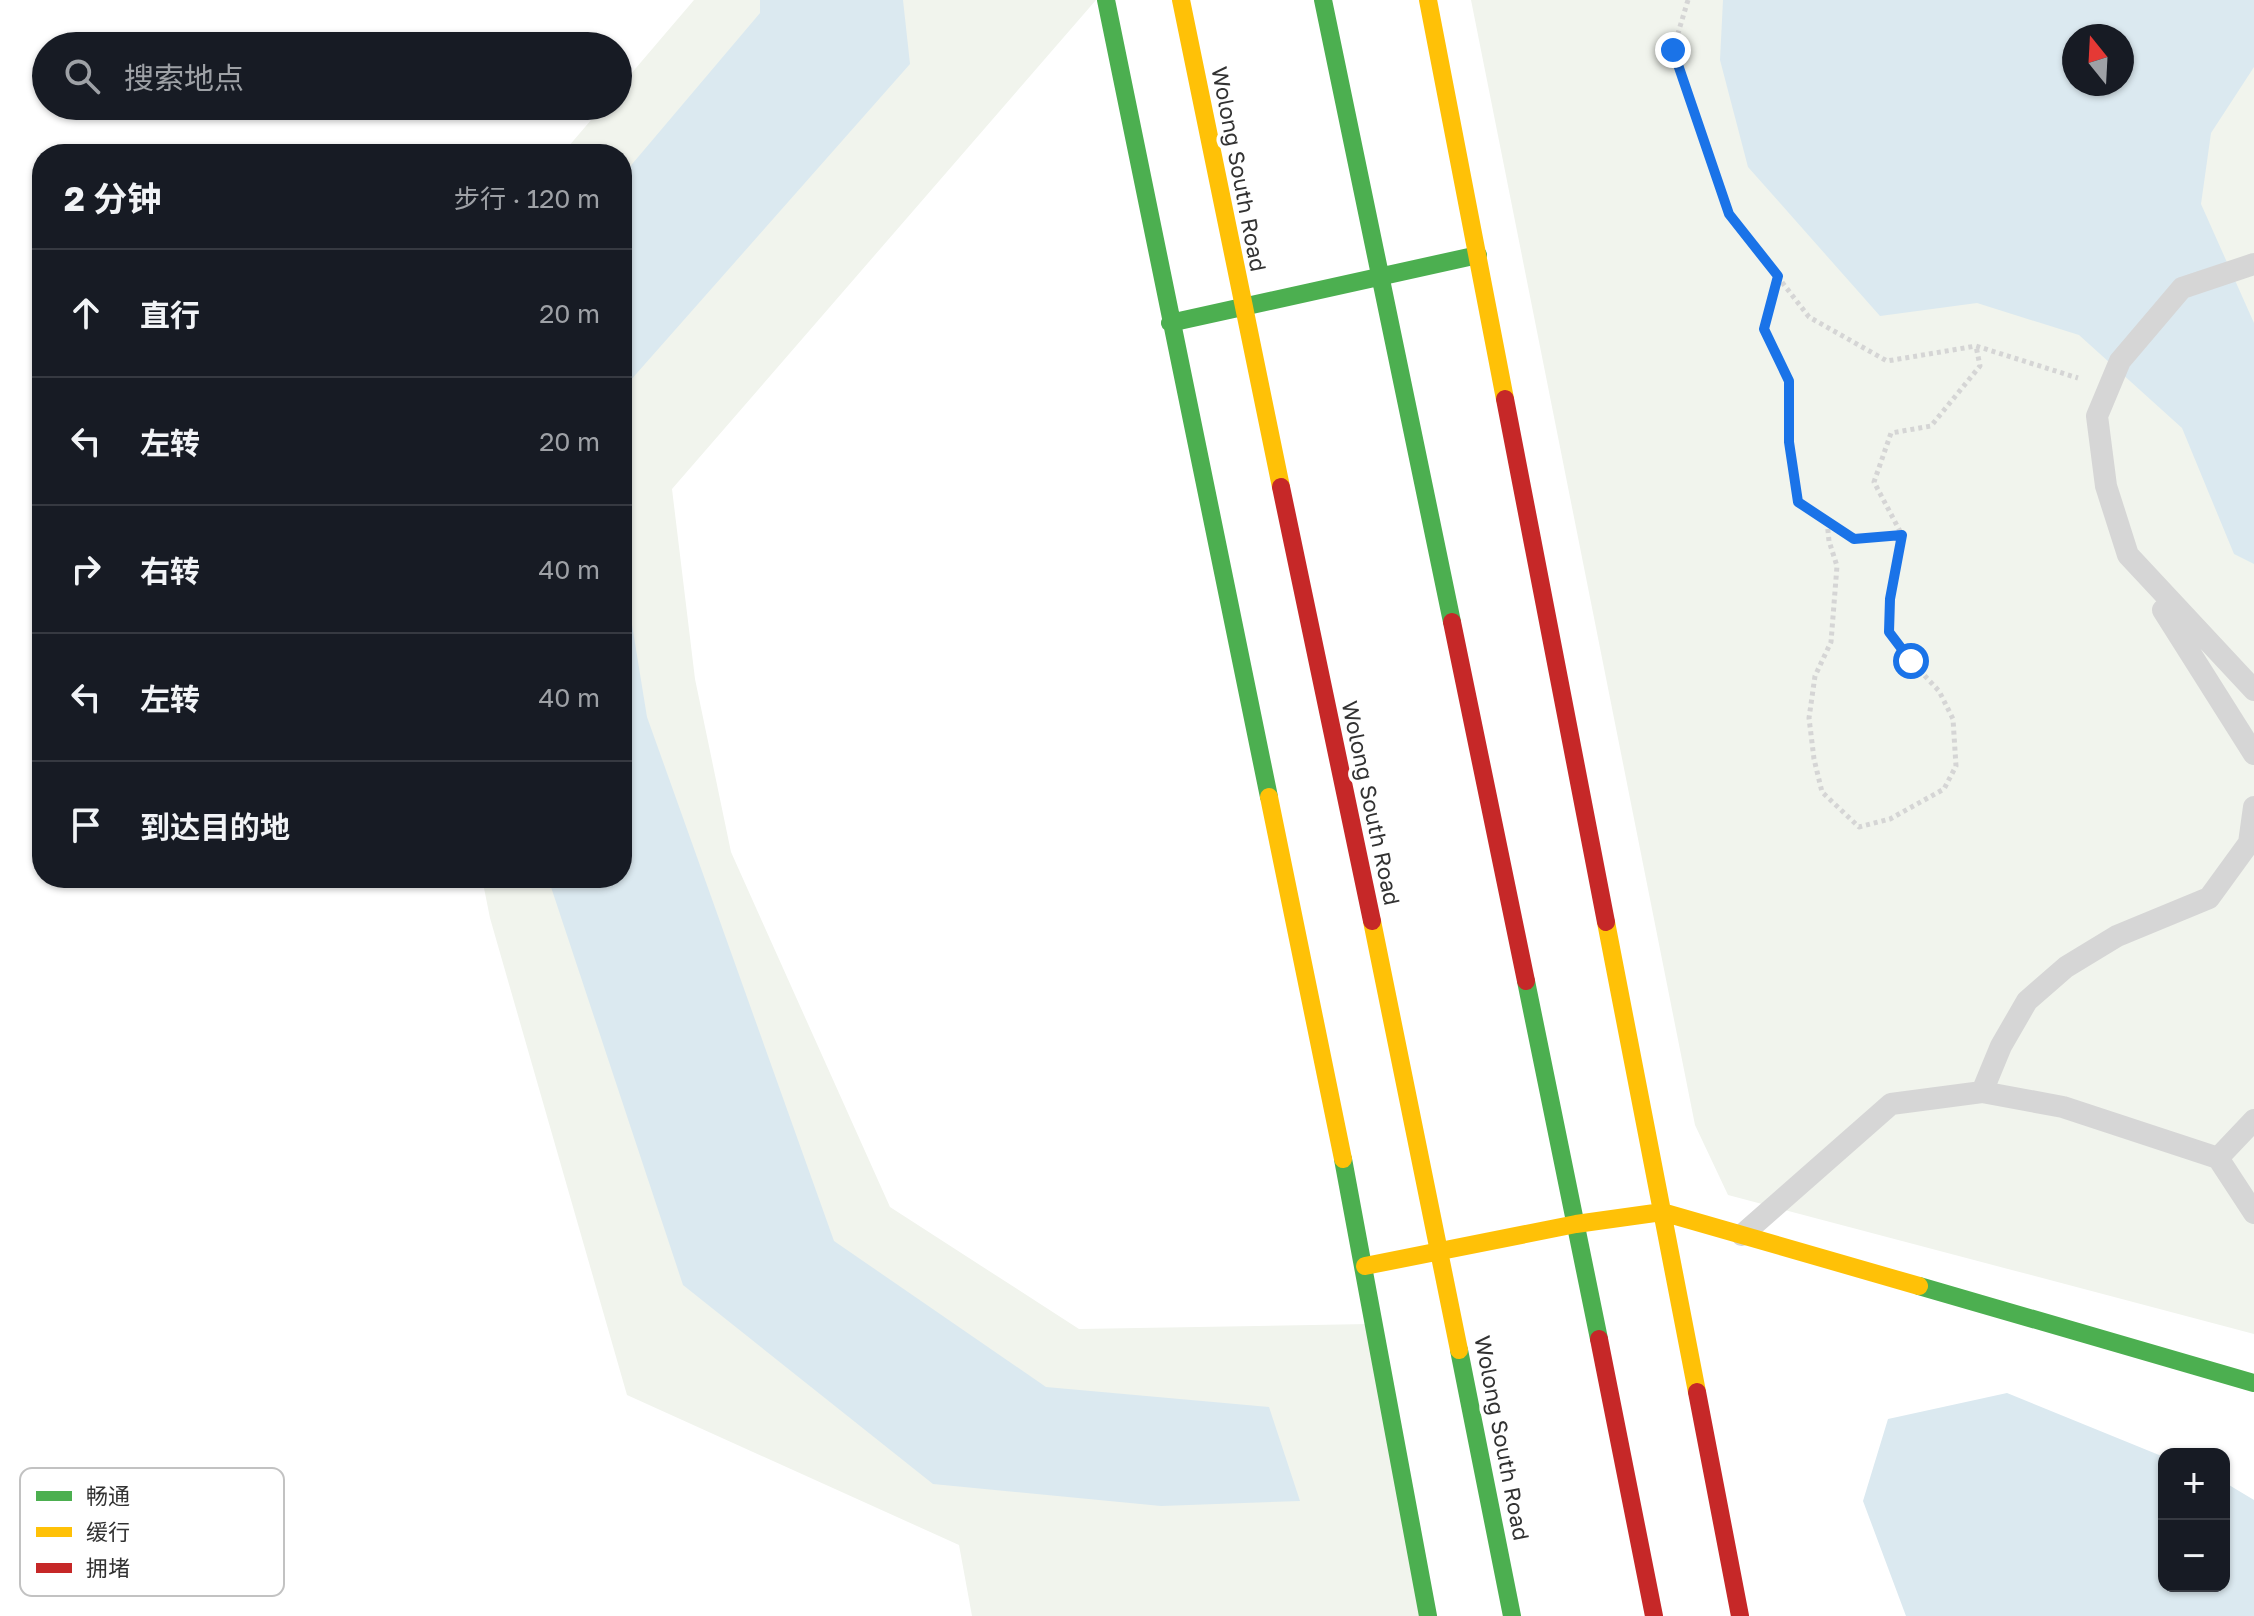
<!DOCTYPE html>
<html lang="zh">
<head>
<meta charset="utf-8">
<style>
	:root { --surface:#171b24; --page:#20242c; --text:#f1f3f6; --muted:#9ea1a6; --line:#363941 }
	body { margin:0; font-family:"Golos Text","Noto Sans SC",sans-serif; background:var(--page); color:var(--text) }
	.controls { position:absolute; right:24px; bottom:24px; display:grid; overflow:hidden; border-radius:16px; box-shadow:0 2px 6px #0004 }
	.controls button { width:72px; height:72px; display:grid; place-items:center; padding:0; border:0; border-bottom:2px solid var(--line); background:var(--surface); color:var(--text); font:40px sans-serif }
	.compass { position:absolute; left:2062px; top:24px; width:72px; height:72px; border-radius:50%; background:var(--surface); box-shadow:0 2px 6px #0004; rotate:342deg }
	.stop { position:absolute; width:24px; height:24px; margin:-18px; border:6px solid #1a73e8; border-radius:50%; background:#fff }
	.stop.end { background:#1a73e8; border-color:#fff; box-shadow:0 2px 8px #0008 }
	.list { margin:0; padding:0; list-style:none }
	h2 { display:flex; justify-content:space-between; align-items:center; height:104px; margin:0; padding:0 32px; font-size:34px }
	h2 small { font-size:26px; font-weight:400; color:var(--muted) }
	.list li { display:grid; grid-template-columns:52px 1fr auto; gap:24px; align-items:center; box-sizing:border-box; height:128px; padding:0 32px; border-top:2px solid var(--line) }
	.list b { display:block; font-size:30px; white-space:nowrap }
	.list em { font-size:26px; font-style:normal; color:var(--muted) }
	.icon { flex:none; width:44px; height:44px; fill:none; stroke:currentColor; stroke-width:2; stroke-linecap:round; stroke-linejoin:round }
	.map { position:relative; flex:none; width:2254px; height:1616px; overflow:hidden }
	.search { position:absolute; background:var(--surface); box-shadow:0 2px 6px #0004; left:32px; top:32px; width:600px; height:88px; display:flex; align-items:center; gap:20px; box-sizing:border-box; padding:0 28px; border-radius:44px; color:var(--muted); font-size:30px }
	.panel { position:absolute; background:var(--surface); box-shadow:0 2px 6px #0004; left:32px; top:144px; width:600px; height:744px; border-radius:32px }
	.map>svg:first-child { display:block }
	.green { fill:#f1f4ed; fill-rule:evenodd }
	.water { fill:#dbe9f0; fill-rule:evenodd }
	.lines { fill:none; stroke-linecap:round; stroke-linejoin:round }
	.path { stroke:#d5d5d5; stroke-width:5; stroke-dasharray:4 4; stroke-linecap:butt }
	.lane { stroke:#d6d6d6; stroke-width:22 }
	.fast { stroke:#4caf50; stroke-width:18 }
	.slow { stroke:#ffc107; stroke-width:18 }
	.jam { stroke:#c62828; stroke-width:18 }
	.route { stroke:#1a73e8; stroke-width:10 }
	.labels { text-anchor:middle; stroke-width:8; stroke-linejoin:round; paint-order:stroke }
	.street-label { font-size:22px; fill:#323232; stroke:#fff }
	.key { fill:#fff; stroke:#c2c2c2; stroke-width:2 }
	.key-label { font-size:22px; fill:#323232 }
</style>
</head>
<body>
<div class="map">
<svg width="2254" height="1616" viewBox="0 0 2254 1616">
	<rect width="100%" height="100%" fill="#fff"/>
	<path class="green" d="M694 0H1096L672 489 695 679 731 852 890 1207 1079 1329 1369 1324 1428 1616H972L959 1545 627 1395 490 918 482 878H622V154H562L603 106H618V89Z
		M1471 0H2254V1334L1728 1195 1695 1125ZM2074 36H2122V84H2074Z"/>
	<path class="water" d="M760 0H903L910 64 622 390V176L760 13Z
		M1723 0H2254V67L2211 133 2201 204 2254 323V564L2234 554 2182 428 2079 335 1977 303 1880 316 1748 167 1720 60ZM2074 36H2122V84H2074Z
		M622 563 647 717 834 1241 1046 1387 1269 1407 1300 1501 1161 1506 933 1484 683 1285 548 878H622Z
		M2007 1393 2164 1457V1586H2224V1482L2254 1500V1616H1906L1863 1501 1888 1419Z"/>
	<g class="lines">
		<path class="path" d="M1688 0 1673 50 1729 214 1809 317 1887 361 1976 346 2078 378
			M1778 277 1764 329 1789 381V442L1798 502 1854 539 1902 535 1874 482 1891 433 1931 426 1980 366 1976 346
			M1827 521 1829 541 1837 566 1831 642 1815 676 1809 718 1814 759 1822 792 1859 827 1890 819 1944 789 1956 766 1953 719 1939 691 1911 661 1889 632 1890 599 1902 535"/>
		<path class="lane" d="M2254 264 2182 288 2120 361 2097 416 2106 486 2128 555 2254 690
			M2163 610 2254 754
			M1982 1092 2001 1046 2027 1001 2066 967 2117 936 2209 898 2249 843 2254 807
			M2218 1158 2254 1120
			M1742 1235 1891 1104 1982 1092 2063 1107 2218 1158 2254 1213"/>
		<path class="fast" d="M1106 0 1269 797
			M1323 0 1452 622
			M1170 323 1478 255
			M1526 981 1599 1339
			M1343 1159 1428 1616
			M1919 1286 2254 1383
			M1459 1350 1512 1616"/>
		<path class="slow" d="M1181 0 1281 487
			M1428 0 1505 399
			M1269 797 1343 1159
			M1372 921 1459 1350
			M1606 922 1697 1392
			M1365 1266 1576 1224 1662 1212 1919 1286"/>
		<path class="jam" d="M1505 399 1606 922
			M1281 487 1372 921
			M1452 622 1526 981
			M1599 1339 1654 1616
			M1697 1392 1740 1616"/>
	</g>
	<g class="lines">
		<path class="route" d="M1673 50 1729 214 1778 276 1764 329 1789 381V442L1798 502 1854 539 1902 535 1890 599 1889 632 1911 661"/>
	</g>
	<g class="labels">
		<g class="street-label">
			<text transform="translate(1239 169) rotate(79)" y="8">Wolong South Road</text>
			<text transform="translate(1371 803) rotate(78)" y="8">Wolong South Road</text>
			<text transform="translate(1502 1438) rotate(79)" y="8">Wolong South Road</text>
		</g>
	</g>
	<rect x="20" y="1468" width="264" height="128" rx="12" class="key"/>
	<rect x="36" y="1491" width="36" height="10" fill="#4caf50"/>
	<rect x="36" y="1527" width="36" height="10" fill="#ffc107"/>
	<rect x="36" y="1563" width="36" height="10" fill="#c62828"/>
	<g class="key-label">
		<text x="86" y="1504">畅通</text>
		<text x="86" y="1540">缓行</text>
		<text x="86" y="1576">拥堵</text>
	</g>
</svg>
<div class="controls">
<button>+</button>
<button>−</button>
</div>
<svg class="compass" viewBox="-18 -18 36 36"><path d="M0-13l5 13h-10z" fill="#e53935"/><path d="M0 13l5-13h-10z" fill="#9ea1a6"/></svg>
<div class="stop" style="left:1911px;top:661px"></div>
<div class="stop end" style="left:1673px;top:50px"></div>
<div class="search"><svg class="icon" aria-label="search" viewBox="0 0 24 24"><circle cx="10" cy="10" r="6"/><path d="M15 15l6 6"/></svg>搜索地点</div>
<section class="panel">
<h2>2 分钟<small>步行 · 120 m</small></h2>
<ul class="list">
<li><svg class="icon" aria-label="ahead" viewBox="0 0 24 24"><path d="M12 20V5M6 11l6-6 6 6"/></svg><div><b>直行</b></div><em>20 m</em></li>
<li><svg class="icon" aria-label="left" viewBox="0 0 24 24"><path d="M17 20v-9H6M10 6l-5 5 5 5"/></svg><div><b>左转</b></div><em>20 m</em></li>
<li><svg class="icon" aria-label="right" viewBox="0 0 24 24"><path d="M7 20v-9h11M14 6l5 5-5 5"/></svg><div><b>右转</b></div><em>40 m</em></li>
<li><svg class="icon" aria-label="left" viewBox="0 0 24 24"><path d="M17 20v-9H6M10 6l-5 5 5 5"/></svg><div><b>左转</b></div><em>40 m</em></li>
<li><svg class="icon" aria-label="arrive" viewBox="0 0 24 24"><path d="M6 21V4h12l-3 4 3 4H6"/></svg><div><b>到达目的地</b></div></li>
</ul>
</section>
</div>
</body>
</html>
